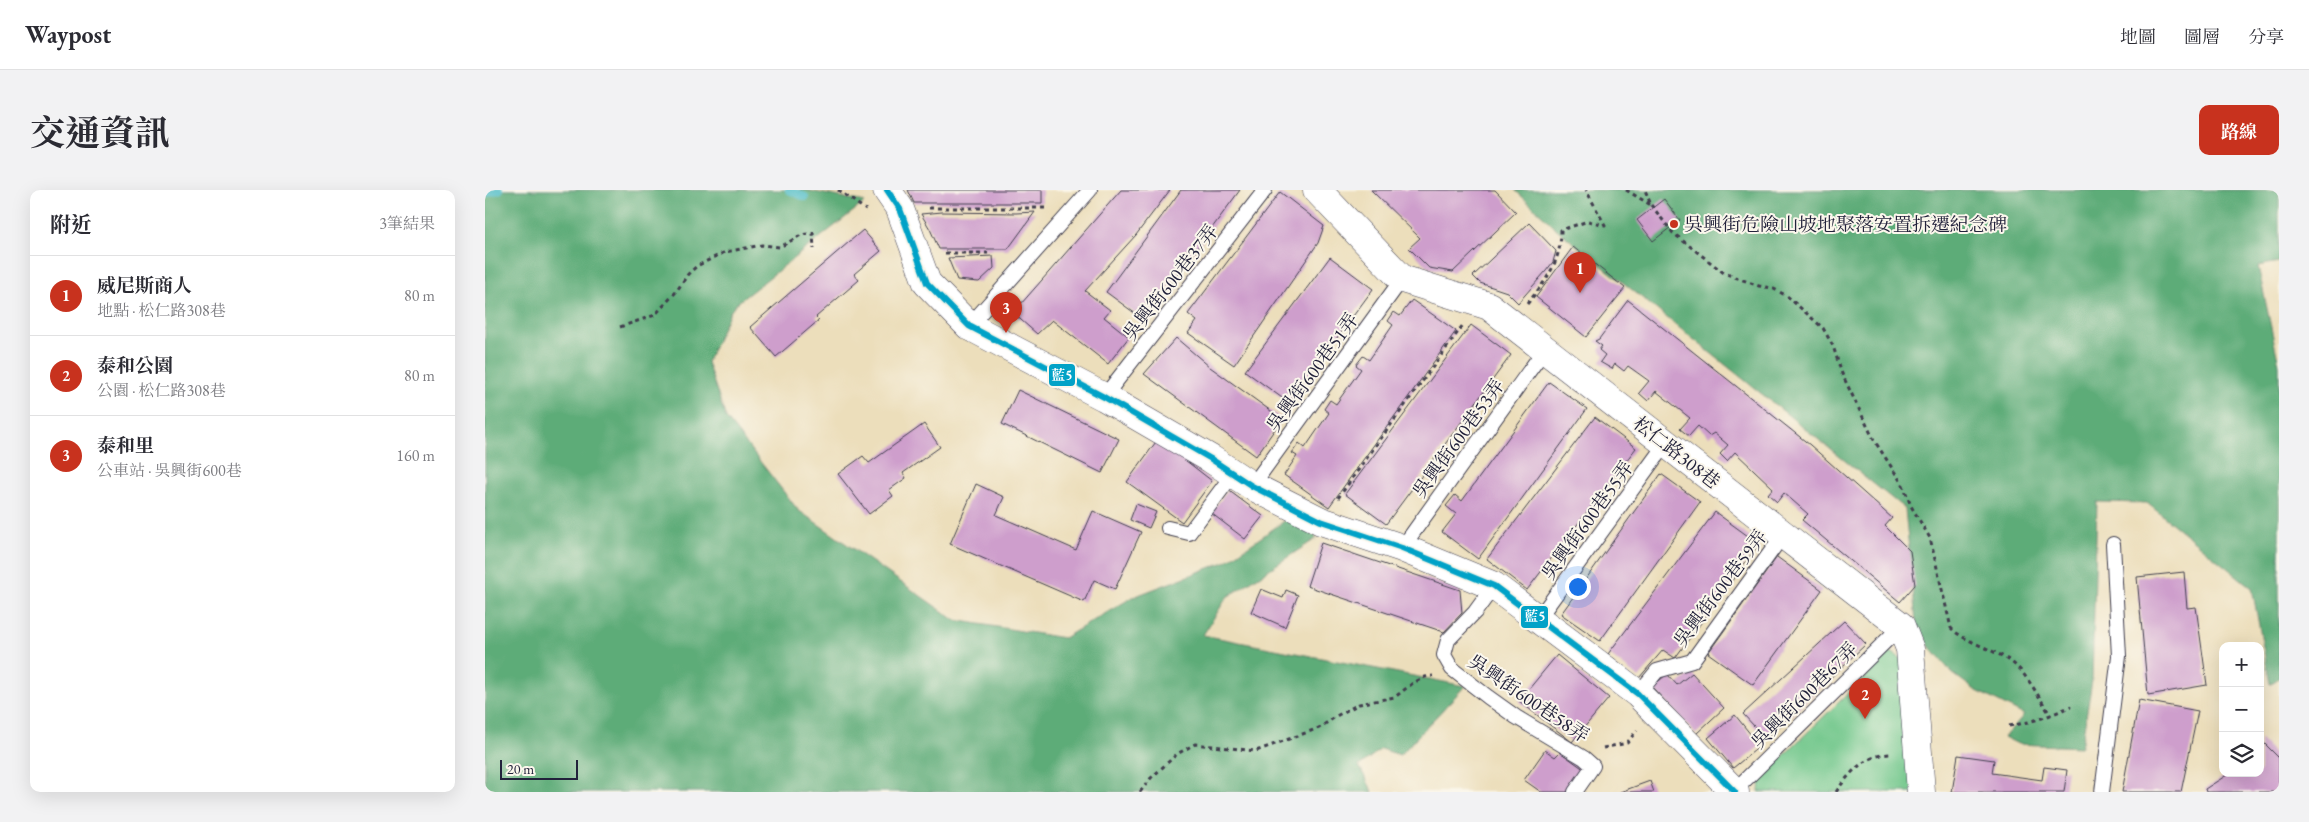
<!DOCTYPE html>
<html lang="zh-TW">
<head>
<meta charset="utf-8">
<style>
	:root { --surface:#fff; --page:#f2f2f3; --text:#2b2b33; --muted:#7c7c81; --line:#e1e1e2; --accent:#c8321e }
	body { margin:0; font-family:"EB Garamond","Noto Serif TC",serif; background:var(--page); color:var(--text) }
	.controls { position:absolute; right:15px; bottom:15px; display:grid; overflow:hidden; border-radius:10px; box-shadow:0 5px 20px #0002 }
	.controls button { width:45px; height:45px; display:grid; place-items:center; padding:0; border:0; border-bottom:1px solid var(--line); background:var(--surface); color:var(--text); font:25px sans-serif }
	.scale { position:absolute; left:15px; bottom:12px; width:78px; box-sizing:border-box; padding-left:5px; border:2px solid #22223b; border-top:0; font-size:14px; line-height:18px; white-space:nowrap; color:#22223b; -webkit-text-stroke:4px #fbf7ec; paint-order:stroke }
	.you { position:absolute; left:1092px; top:396px; width:18px; height:18px; margin:-12px; border:4px solid #fff; border-radius:50%; background:#1a73e8; box-shadow:0 0 0 8px #1a73e833 }
	.badge { display:grid; place-items:center; width:32px; height:32px; border-radius:50%; background:var(--accent); color:#fff; font-size:16px; font-weight:700 }
	.pin { position:absolute; translate:-50% -41px; filter:drop-shadow(0 1px 2px #0008) }
	.pin::after { content:''; position:absolute; top:26px; width:18px; height:15px; background:inherit; clip-path:polygon(0 0,100% 0,50% 100%) }
	.list { margin:0; padding:0; list-style:none }
	h2 { display:flex; justify-content:space-between; align-items:center; height:65px; margin:0; padding:0 20px; font-size:21px }
	h2 small { font-size:16px; font-weight:400; color:var(--muted) }
	.list li { display:grid; grid-template-columns:32px 1fr auto; gap:15px; align-items:center; box-sizing:border-box; height:80px; padding:0 20px; border-top:1px solid var(--line) }
	.list b { display:block; font-size:19px; white-space:nowrap }
	.list p { margin:0; font-size:16px; white-space:nowrap; color:var(--muted) }
	.list em { font-size:16px; font-style:normal; color:var(--muted) }
	.icon { flex:none; width:28px; height:28px; fill:none; stroke:currentColor; stroke-width:2; stroke-linecap:round; stroke-linejoin:round }
	.map { position:relative; flex:none; width:1794px; height:602px; overflow:hidden; border-radius:10px }
	header { display:flex; align-items:center; gap:30px; box-sizing:border-box; height:70px; padding:0 25px; background:var(--surface); border-bottom:1px solid var(--line) }
	header strong { font-size:24px }
	nav { display:flex; gap:28px; margin-inline-start:auto; font-size:18px }
	.intro { display:flex; align-items:center; justify-content:space-between; box-sizing:border-box; height:120px; padding:0 30px }
	h1 { margin:0; font-size:35px }
	.button { padding:12px 22px; border-radius:10px; background:var(--accent); color:#fff; font-size:18px; font-weight:700 }
	main { display:flex; gap:30px; padding:0 30px }
	aside { flex:1; background:var(--surface); border-radius:10px; box-shadow:0 5px 20px #0002 }
	.map>svg:first-child { display:block }
	.green { fill:#72c78c; stroke:#4a7464 }
	.forest { fill:#5dac78; stroke:#40675a }
	.lines { fill:none; stroke-linecap:round; stroke-linejoin:round }
	.stream { stroke:#4fbdc8; stroke-width:8 }
	.building { fill:#ce9ecc }
	.lane-casing { stroke:#403e4e; stroke-width:16 }
	.street-casing { stroke:#403e4e; stroke-width:29 }
	.path { stroke:#403e4e; stroke-width:3; stroke-dasharray:4 4; stroke-linecap:butt }
	.lane { stroke:#fff; stroke-width:14 }
	.street { stroke:#fff; stroke-width:28 }
	.bus-1-casing { stroke:#fbf7ec; stroke-width:10 }
	.bus-1 { stroke:#02a2c7; stroke-width:6 }
	.poi-dot { fill:#c8321e; stroke:#fbf7ec; stroke-width:2 }
	.labels { text-anchor:middle; stroke-width:4; stroke-linejoin:round; paint-order:stroke }
	.poi-label { font-size:19px; fill:#22223b; stroke:#fbf7ec; text-anchor:start }
	.street-label { font-size:19px; fill:#22223b; stroke:#fbf7ec }
	.line-badge { stroke:#fbf7ec; stroke-width:2 }
	.badge-label { font-size:14px; text-anchor:middle; font-weight:bold; fill:#fff }
</style>
</head>
<body>
<header>
<strong>Waypost</strong>
<nav><a>地圖</a><a>圖層</a><a>分享</a></nav>
</header>
<div class="intro"><h1>交通資訊</h1><a class="button">路線</a></div>
<main>
<aside>
<h2>附近<small>3筆結果</small></h2>
<ul class="list">
<li><span class="badge">1</span><div><b>威尼斯商人</b><p>地點 · 松仁路308巷</p></div><em>80 m</em></li>
<li><span class="badge">2</span><div><b>泰和公園</b><p>公園 · 松仁路308巷</p></div><em>80 m</em></li>
<li><span class="badge">3</span><div><b>泰和里</b><p>公車站 · 吳興街600巷</p></div><em>160 m</em></li>
</ul>
</aside>
<div class="map">
<svg width="1794" height="602" viewBox="0 0 1794 602">
	<rect width="100%" height="100%" fill="#fbf7ec"/>
	<filter id="ink" filterUnits="userSpaceOnUse"><feTurbulence type="fractalNoise" baseFrequency=".02" numOctaves="2"/><feDisplacementMap in="SourceGraphic" scale="10" xChannelSelector="R" yChannelSelector="G"/><feConvolveMatrix kernelMatrix="1 2 1 2 8 2 1 2 1" color-interpolation-filters="sRGB"/></filter>
	<filter id="wash" filterUnits="userSpaceOnUse"><feTurbulence type="fractalNoise" baseFrequency=".0096" numOctaves="4" result="noise"/><feDisplacementMap in="SourceGraphic" scale="20" xChannelSelector="R" yChannelSelector="G"/><feGaussianBlur stdDeviation="1.12" result="paint"/><feColorMatrix in="noise" values="0 0 0 0 0 0 0 0 0 0 0 0 0 0 0 0 0 1.4 0 .05"/><feComposite in="paint" operator="in"/></filter>
	<g filter="url(#wash)">
		<rect width="100%" height="100%" fill="#ecdebb"/>
		<path class="green" d="M1406 462 1418 470 1431 602H1274L1275 588Z"/>
		<path class="forest" d="M0 0H320L380 12 252 113 245 122 222 172 241 228 313 320 470 430 579 448 648 407 742 371 808 325 832 348 742 407 718 445 980 496 915 565 896 559 874 576 888 602H0Z
			M1030 0H1794V72L1773 76 1794 175V488L1785 494 1767 398 1662 313 1612 312 1607 491 1596 557 1533 554 1519 547 1539 525 1490 500 1467 483 1432 442 1420 319 1075 42Z"/>
		<g class="lines">
			<path class="stream" d="M304 0 320 7
				M0 4 14 0"/>
		</g>
		<g id="blocks">
			<path class="building" d="M423 0H557V13H429Z
				M636 0H685L651 45 600 101 625 120 619 127 644 147 623 174 567 130 552 144 528 123Z
				M696 0H755L659 130 621 102Z
				M886 0H1010L1031 22 968 82 944 78 924 58 935 48Z
				M795 2 839 36 833 53 749 175 703 143 712 131 703 124Z
				M1179 9 1195 30 1168 51 1152 30Z
				M457 22 531 23 550 22 523 59H454L445 39 436 24Z
				M1044 33 1071 61 1068 72 1061 81 1033 113 1022 102 995 93 988 86Z
				M378 40 396 61 369 84 374 90 331 127 334 130 291 167 265 137Z
				M1088 57 1140 98 1101 147 1051 107Z
				M508 66 509 78 494 92 472 90 463 68Z
				M845 67 888 99 804 213 760 181Z
				M927 110 971 141 844 317 799 285 812 266 807 263 814 253 820 258 844 223 839 219 845 210 851 214 876 179 871 175 878 166 884 170 895 154 908 135 903 131 909 122 915 126Z
				M1143 110 1325 255 1407 328 1400 336 1425 361 1430 395 1415 412 1317 330 1323 324 1299 303 1292 312 1283 304 1288 298 1250 262 1242 271 1235 264 1243 255 1229 243 1224 246 1213 236 1204 246 1195 239 1205 228 1171 201 1163 211 1154 203 1164 191 1143 176 1139 181 1130 174 1127 179 1115 172 1120 165 1114 160 1117 156 1110 151 1114 149Z
				M986 135 1026 165 901 334 860 304Z
				M691 148 725 177 797 229 771 266 659 184Z
				M1064 192 1102 219 993 369 957 342 971 324 961 316 970 305 977 311Z
				M533 200 634 249 617 283 517 234Z
				M1110 227 1151 258 1042 400 1002 369Z
				M439 234 455 257 418 283 421 288 404 300 408 306 384 324 353 284 378 266 384 273Z
				M673 249 727 291 697 332 642 292Z
				M1176 284 1215 312 1115 451 1076 424Z
				M491 294 519 307 511 325 591 360 608 321 656 342 630 399 609 390 599 412 465 354Z
				M743 300 778 326 760 349 726 323Z
				M651 314 671 322 664 338 645 330Z
				M1230 322 1274 354 1190 468 1178 460 1154 488 1123 464Z
				M836 353 975 400 977 423 959 442 822 396Z
				M1292 367 1337 400 1268 495 1223 463Z
				M1699 382 1702 418 1711 417 1722 495 1663 505 1652 387Z
				M776 399 798 408 801 400 813 405 800 437 766 422Z
				M1359 431 1381 454 1281 549 1258 524Z
				M1072 465 1124 508 1087 552 1034 511Z
				M1207 483 1239 518 1211 544 1167 497 1182 484 1192 495Z
				M1654 510 1713 521 1696 602H1637Z
				M1250 525 1275 556 1248 578 1223 548Z
				M1775 549 1794 568V602H1721L1720 599 1745 583H1775Z
				M1060 560 1070 567 1075 562 1100 580 1085 602H1056L1039 590Z
				M1473 565 1509 570 1507 583 1557 590 1559 577 1582 580 1579 602H1467Z
				M1165 591 1169 602H1135Z"/>
		</g>
	</g>
	<g filter="url(#ink)">
		<use href="#blocks" fill-opacity="0" stroke="#403e4e" stroke-width="1"/>
		<g class="lines">
			<defs>
				<path id="lane" d="M484 136 605 0
					M619 207 780 0
					M767 296 917 89
					M683 338 704 343 748 284
					M917 358 1060 159
					M1009 396 990 422 963 450 959 465 967 479 1003 507 1031 527 1099 568 1108 576 1090 602
					M1053 429 1181 253
					M1153 504 1172 481 1207 471 1298 345
					M1249 601 1416 436
					M1617 602 1634 466 1628 354"/>
				<path id="street" d="M402 0 415 19 442 93 484 136 619 207 726 269 767 296 836 331 917 358 1009 396 1153 504 1250 602
					M832 0 917 89 1004 116 1416 436 1425 459 1436 602"/>
			</defs>
			<use href="#lane" class="lane-casing"/>
			<use href="#street" class="street-casing"/>
			<path class="path" d="M353 0 381 20
				M1141 0 1166 15 1160 0
				M1166 15 1188 43 1239 83 1274 96 1287 98 1302 106 1338 138 1348 156 1357 184 1389 250 1418 295 1426 316 1445 348 1466 438C1480 453 1512 459 1530 475 1542 485 1557 512 1566 526
				M444 18H562
				M460 63H503
				M1042 114C1062 89 1076 72 1076 40L1103 31 1120 35 1101 0
				M135 137 170 125 191 102 203 84 212 76 240 62 277 55 295 57 316 45 328 43 329 59
				M853 308 978 135
				M1524 536C1547 532 1566 526 1586 516
				M1118 558 1142 553 1152 540
				M655 602 666 588 692 564 710 554 771 561 834 538 853 525 874 514 910 507 928 493 940 487 948 486
				M1351 602C1365 582 1381 564 1407 564"/>
			<use href="#lane" class="lane"/>
			<use href="#street" class="street"/>
			<defs>
				<path id="bus-1" d="M402 0 415 19 442 93 484 136 619 207 726 269 767 296 836 331 917 358 1009 396 1153 504 1250 602"/>
			</defs>
			<use href="#bus-1" class="bus-1-casing"/>
			<use href="#bus-1" class="bus-1"/>
		</g>
	</g>
	<circle class="poi-dot" cx="1189" cy="34" r="5"/>
	<g class="labels">
		<g class="poi-label">
			<text x="1199" y="41">吳興街危險山坡地聚落安置拆遷紀念碑</text>
		</g>
		<g class="street-label">
			<text transform="translate(685 92) rotate(-52)" y="7">吳興街600巷37弄</text>
			<text transform="translate(827 182) rotate(-54)" y="7">吳興街600巷51弄</text>
			<text transform="translate(973 248) rotate(-54)" y="7">吳興街600巷53弄</text>
			<text transform="translate(1192 262) rotate(38)" y="7">松仁路308巷</text>
			<text transform="translate(1102 330) rotate(-54)" y="7">吳興街600巷55弄</text>
			<text transform="translate(1235 398) rotate(-53)" y="7">吳興街600巷59弄</text>
			<text transform="translate(1319 505) rotate(-45)" y="7">吳興街600巷67弄</text>
			<text transform="translate(1044 508) rotate(34)" y="7">吳興街600巷58弄</text>
		</g>
	</g>
	<g class="line-badge">
		<rect x="563" y="173" width="28" height="24" rx="5" fill="#02a2c7"/>
		<rect x="1035" y="415" width="29" height="24" rx="5" fill="#02a2c7"/>
	</g>
	<g class="badge-label">
		<text x="577" y="190">藍5</text>
		<text x="1050" y="431">藍5</text>
	</g>
</svg>
<div class="controls">
<button>+</button>
<button>−</button>
<button><svg class="icon" aria-label="layers" viewBox="0 0 24 24"><path d="M12 4l9 5-9 5-9-5zM3 14l9 5 9-5"/></svg></button>
</div>
<div class="scale">20 m</div>
<div class="you"></div>
<div class="pin badge" style="left:1095px;top:103px">1</div>
<div class="pin badge" style="left:1380px;top:529px">2</div>
<div class="pin badge" style="left:521px;top:143px">3</div>
</div>
</main>
</body>
</html>
